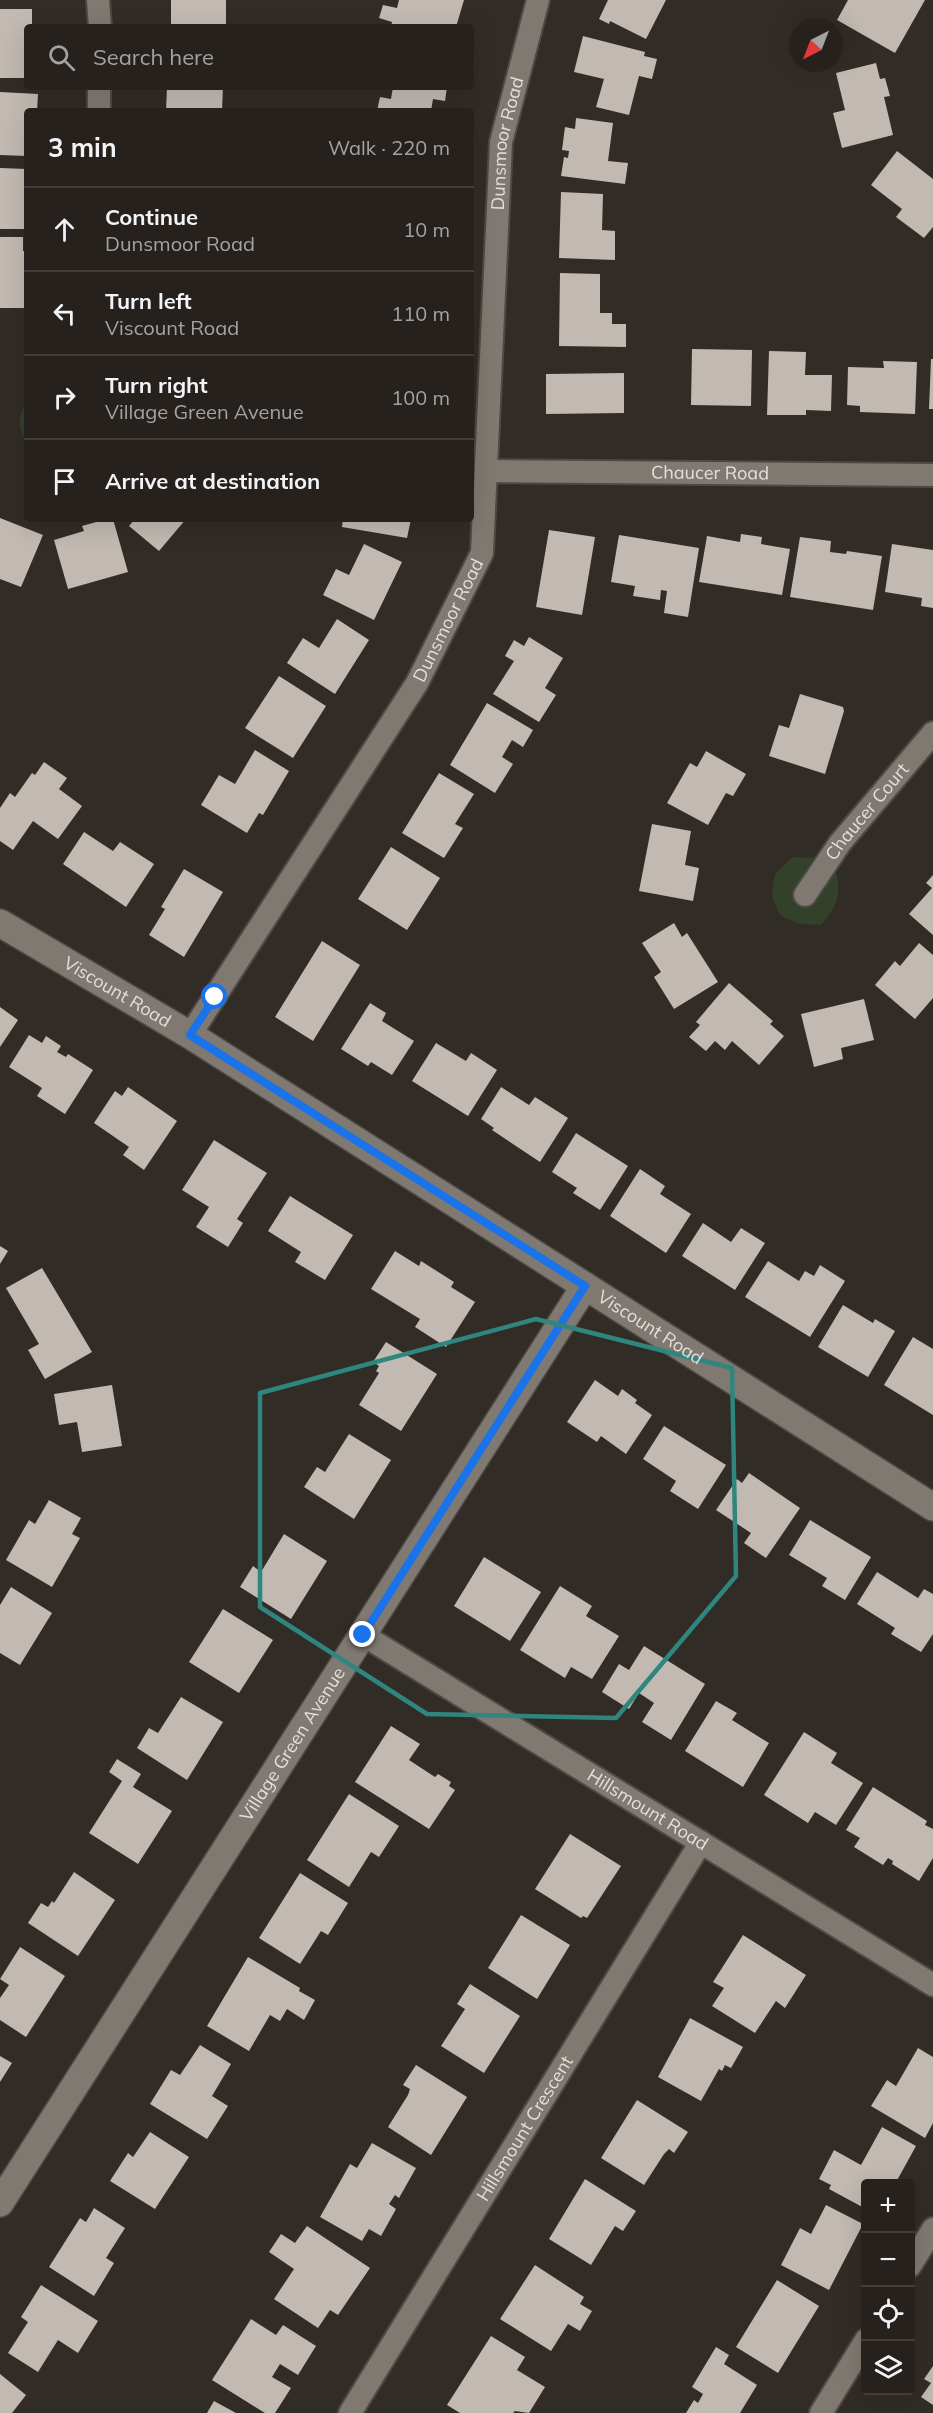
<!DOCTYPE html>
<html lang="en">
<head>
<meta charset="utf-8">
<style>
	:root { --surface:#26211c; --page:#322e29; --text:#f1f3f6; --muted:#a4a3a3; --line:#423e3b }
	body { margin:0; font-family:Mulish,sans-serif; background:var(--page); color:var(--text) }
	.controls { position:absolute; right:18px; bottom:18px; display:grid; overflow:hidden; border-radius:6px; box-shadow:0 6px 24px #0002 }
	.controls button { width:54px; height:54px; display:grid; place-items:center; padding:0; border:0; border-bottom:2px solid var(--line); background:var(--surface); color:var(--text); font:30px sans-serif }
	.compass { position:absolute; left:789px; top:18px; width:54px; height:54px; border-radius:50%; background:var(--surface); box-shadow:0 6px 24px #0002; rotate:222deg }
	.stop { position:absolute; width:18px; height:18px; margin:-14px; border:4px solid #1a73e8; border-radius:50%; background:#fff }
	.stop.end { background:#1a73e8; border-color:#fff; box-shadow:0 2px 6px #0008 }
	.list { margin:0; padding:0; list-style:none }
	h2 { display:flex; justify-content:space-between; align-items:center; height:78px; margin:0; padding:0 24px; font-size:26px }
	h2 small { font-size:20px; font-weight:400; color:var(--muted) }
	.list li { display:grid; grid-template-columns:39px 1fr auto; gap:18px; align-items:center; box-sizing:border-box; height:84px; padding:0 24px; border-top:2px solid var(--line) }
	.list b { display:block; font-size:22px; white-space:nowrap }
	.list p { margin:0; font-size:20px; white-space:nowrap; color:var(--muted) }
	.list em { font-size:20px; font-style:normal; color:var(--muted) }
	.icon { flex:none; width:33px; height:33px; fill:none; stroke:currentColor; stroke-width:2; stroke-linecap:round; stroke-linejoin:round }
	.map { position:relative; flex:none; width:933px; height:2413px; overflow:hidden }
	.search { position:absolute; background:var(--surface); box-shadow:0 6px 24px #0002; left:24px; top:24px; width:450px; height:66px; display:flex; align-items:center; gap:15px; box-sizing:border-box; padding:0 21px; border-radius:6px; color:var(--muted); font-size:22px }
	.panel { position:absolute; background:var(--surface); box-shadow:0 6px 24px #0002; left:24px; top:108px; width:450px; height:414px; border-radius:6px }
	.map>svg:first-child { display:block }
	.green { fill:#34412a }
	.building { fill:#c1b9b2 }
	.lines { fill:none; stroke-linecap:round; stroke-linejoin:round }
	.minor-casing { stroke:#4e4944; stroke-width:26 }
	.tertiary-casing { stroke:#4e4944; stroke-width:30 }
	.minor { stroke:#807972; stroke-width:22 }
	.tertiary { stroke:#807972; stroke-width:27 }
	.route { stroke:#1a73e8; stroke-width:8 }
	.marked { fill:none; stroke:#2f867e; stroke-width:4.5; stroke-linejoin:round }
	.labels { text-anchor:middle; stroke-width:6; stroke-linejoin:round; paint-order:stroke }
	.street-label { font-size:18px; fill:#e3dfdb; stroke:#28221d }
</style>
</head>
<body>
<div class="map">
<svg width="933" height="2413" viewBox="0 0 933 2413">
	<rect width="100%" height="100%" fill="#322c26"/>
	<path class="green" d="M27 401V443C17 428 18 416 27 401Z
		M793 857 815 858 836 873C842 896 836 908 821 925L800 924 780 915 772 897 775 874Z"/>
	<path class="building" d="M171 0H226V27H171Z
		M399 0H464L456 27H391L392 22 379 18 383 5 397 8Z
		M608 0H666L646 39 610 21 609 24 599 19Z
		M848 0H925L895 53 837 20Z
		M0 9H32V27H27V78H0Z
		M583 36 645 52 644 56 657 59 652 79 639 76 629 115 596 107 604 79 574 72Z
		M876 63 880 79 885 78 890 96 884 97 893 135 842 148 833 113 845 110 836 73Z
		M167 87H223L222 111H166Z
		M393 87H447L445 101 433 99 431 111H377L380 97 391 99Z
		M0 92 38 94 37 111H27V156L0 155Z
		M576 118 613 123 608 161 628 163 625 184 561 176 564 157 568 158 569 151 562 150 565 127 575 129Z
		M897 151 933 179V227L924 238 896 217 902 209 871 185Z
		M0 168 27 169V229H0Z
		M561 192 603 194 602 230 615 231V260L559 258Z
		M0 237H23V251H27V308H0Z
		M560 273 600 274V313H612V324H626V347L559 346Z
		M692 349 752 350 751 406 691 405Z
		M769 351 806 352 805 375H832L831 411 806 410V415H767Z
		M931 359H933V409H929Z
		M883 361 917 362 915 414 860 412V406L847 405 848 367 884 368Z
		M624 373V413L546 414V374Z
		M0 518 43 535 21 587 0 579Z
		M107 519H113L128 572 68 589 54 540 84 531 82 526Z
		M135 519H186L159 551 129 526Z
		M343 519H411L407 538 342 527Z
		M549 530 595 537 582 615 536 607Z
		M741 534 762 537 761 544 790 549 782 595 699 582 707 536 740 542Z
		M619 535 699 548 688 617 664 613 667 591 661 590 660 600 633 596 635 586 611 582Z
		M800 537 831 541 830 552 846 554 847 551 882 556 873 610 790 597Z
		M364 544 402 562 374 620 323 595 336 569 349 575Z
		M892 544 933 550V608L921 606 922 598 885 592Z
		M337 619 369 640 335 694 287 663 303 638 319 648Z
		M529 637 563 658 545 688 556 695 539 722 493 694 514 661 505 656 514 640 524 646Z
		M279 676 326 706 293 758 245 728Z
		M800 694 843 707 844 711 825 774 769 756 779 725 789 728Z
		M487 703 533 730 523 747 512 740 502 757 513 764 495 793 450 765Z
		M255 750 289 771 263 815 259 813 247 833 201 805 219 775 235 784Z
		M706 751 746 774 733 796 726 793 708 825 667 803 690 763 697 767Z
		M44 762 67 778 59 789 82 806 58 839 33 821 13 850 0 841V808L10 793 15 797 32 773 35 775Z
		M439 773 474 794 455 824 463 828 444 858 402 833Z
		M652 824 691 831 685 865 699 868 693 901 639 891Z
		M84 832 113 851 120 842 154 864 126 907 63 864Z
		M391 847 440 878 407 930 358 899Z
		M184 869 223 892 184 957 149 935 165 909 161 907Z
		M933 875V935L909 914 932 888 926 883Z
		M674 923 682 937 687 933 718 982 674 1009 654 977 661 972 642 943Z
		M322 941 360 965 313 1041 275 1017Z
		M919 943 933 955V998L915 1019 875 985 895 961 900 966Z
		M729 983 773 1021 770 1024 784 1036 759 1065 732 1041 725 1050 715 1041 706 1051 689 1037 700 1025 696 1022Z
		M864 999 874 1040 841 1048 843 1059 814 1067 801 1014Z
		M370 1003 386 1013 382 1021 414 1041 392 1075 371 1062 368 1066 341 1049Z
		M0 1007 18 1020 0 1047Z
		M29 1035 42 1043 46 1036 61 1046 57 1052 66 1057 68 1054 93 1070 65 1114 37 1096 42 1088 9 1067Z
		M436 1043 466 1061 471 1053 497 1070 468 1116 412 1081Z
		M128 1087 177 1121 144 1170 123 1155 129 1147 94 1123 115 1091 122 1096Z
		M501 1087 529 1105 535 1097 568 1118 540 1162 492 1130 494 1128 481 1119Z
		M576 1133 628 1166 600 1210 573 1193 577 1188 552 1172Z
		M214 1140 267 1173 237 1219 243 1223 228 1247 196 1227 209 1207 182 1190Z
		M640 1169 665 1186 660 1194 691 1214 666 1253 610 1216Z
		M290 1196 353 1235 325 1280 295 1262 301 1252 268 1231Z
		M703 1223 731 1242 741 1228 765 1243 735 1290 682 1256Z
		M0 1246 8 1251 0 1264Z
		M395 1251 419 1266 421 1261 454 1282 451 1287 475 1302 446 1347 415 1327 420 1319 371 1289Z
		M768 1261 799 1281 805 1271 814 1276 820 1265 845 1281 810 1337 745 1297Z
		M42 1268 92 1352 45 1379 28 1350 39 1344 6 1288Z
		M843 1305 873 1323 875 1319 895 1331 868 1377 818 1347Z
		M913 1337 933 1349V1415L884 1385Z
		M386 1342 437 1374 401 1431 359 1405 379 1373 376 1371 379 1366 373 1362Z
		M595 1380 618 1396 622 1389 637 1400 635 1403 652 1415 626 1454 601 1436 597 1442 567 1422Z
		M112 1385 122 1446 82 1452 77 1422 59 1425 54 1394Z
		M664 1426 726 1465 698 1509 670 1491 676 1481 643 1459Z
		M349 1434 391 1460 354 1519 304 1487 317 1467 325 1472Z
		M749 1473 800 1508 766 1558 744 1543 751 1533 716 1510 737 1479 742 1483Z
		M49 1500 81 1518 72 1534 80 1538 52 1587 6 1560 29 1520 35 1524Z
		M810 1520 871 1557 845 1600 822 1586 827 1578 789 1555Z
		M284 1534 327 1561 291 1619 240 1587 253 1566 261 1572Z
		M484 1557 541 1592 510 1641 454 1606Z
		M877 1572 918 1598 924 1589 933 1594V1634L921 1652 891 1634 895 1628 857 1604Z
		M560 1586 592 1606 586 1616 619 1636 592 1679 571 1667 565 1678 520 1650Z
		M11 1587 52 1613 20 1665 0 1653V1605Z
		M223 1609 273 1640 239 1693 189 1662Z
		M644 1646 705 1684 671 1740 642 1722 654 1703 639 1693 629 1709 602 1692 619 1664 629 1670Z
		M181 1697 223 1722 187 1780 137 1748 149 1728 158 1733Z
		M716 1701 737 1713 732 1720 769 1743 743 1787 685 1751Z
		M391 1726 420 1744 409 1760 435 1777 438 1774 451 1782 449 1786 455 1790 429 1829 355 1782Z
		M804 1732 837 1753 831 1763 863 1783 836 1825 815 1812 808 1823 764 1795Z
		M117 1759 141 1774 133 1787 172 1811 138 1864 89 1833 122 1781 109 1772Z
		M873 1787 927 1821 925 1825 933 1829V1858L919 1881 892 1864 893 1861 888 1858 883 1865 854 1847 860 1838 846 1830Z
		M349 1794 399 1826 379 1857 371 1852 349 1887 307 1860Z
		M570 1834 621 1866 587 1918 583 1916 581 1918 535 1889Z
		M74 1872 115 1900 78 1956 28 1923 41 1903 48 1907 52 1901 54 1903Z
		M300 1873 348 1903 328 1935 321 1931 300 1964 259 1938Z
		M521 1915 570 1945 537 1999 488 1968Z
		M743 1935 806 1975 785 2008 776 2001 755 2033 712 2006 724 1988 713 1982Z
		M20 1947 65 1976 26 2037 0 2020V1998L9 1985 0 1979Z
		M248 1957 300 1988 299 1991 315 2000 304 2020 287 2009 280 2021 270 2015 249 2051 207 2026Z
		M470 1984 520 2016 484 2073 441 2046 465 2009 457 2004Z
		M690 2018 743 2047 731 2068 725 2065 722 2071 719 2069 701 2101 658 2077Z
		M200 2045 231 2064 212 2096 228 2106 207 2139 150 2104 171 2070 180 2075Z
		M918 2048 933 2057V2123L925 2138 871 2106 887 2080 896 2086Z
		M0 2056 12 2063 0 2082Z
		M416 2065 467 2097 431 2155 388 2127 408 2095 410 2089 403 2085Z
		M637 2100 688 2132 674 2153 669 2149 664 2154 644 2185 601 2158Z
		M882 2127 916 2146 895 2184H866V2209L829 2189 831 2185 819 2179 834 2150 861 2165Z
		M150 2132 189 2157 155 2209 110 2181 128 2153 133 2157Z
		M372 2143 416 2168 399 2198 395 2195 389 2204 396 2209 381 2236 369 2229 362 2241 320 2217 350 2164 357 2168Z
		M585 2179 636 2211 623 2231 615 2226 591 2265 549 2239Z
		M826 2205 863 2224 829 2290 781 2265 800 2228 811 2234Z
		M94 2208 125 2228 106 2258 114 2263 94 2296 49 2267 80 2218 86 2222Z
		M307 2226 370 2268 338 2315 330 2310 318 2328 274 2299 294 2269 269 2252 281 2234 295 2243Z
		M535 2265 584 2297 580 2304 592 2311 580 2331 568 2324 551 2351 500 2319Z
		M777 2280 819 2306 778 2373 736 2347Z
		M41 2285 98 2321 78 2353 58 2340 38 2372 8 2353 28 2322 21 2317Z
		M251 2319 276 2335 283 2325 316 2346 298 2375 280 2364 272 2377 291 2388 275 2413H265L212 2380Z
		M491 2336 525 2357 517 2370 545 2387 529 2413 515 2411 513 2413H460L447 2405Z
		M716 2347 729 2355 724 2364 757 2385 740 2413H686L694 2400 698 2403 703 2394 692 2387Z
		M933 2366V2405L921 2397 931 2383 924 2379Z
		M0 2374 26 2395 12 2413H0Z
		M214 2401 236 2413H207Z"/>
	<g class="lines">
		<defs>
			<g id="minor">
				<path d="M98 0 100 27"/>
				<path d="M99 111V87"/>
				<path id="s1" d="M486 471 933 475"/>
				<path id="s2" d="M805 895 840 843 933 733"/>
				<path id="s3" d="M190 1035 417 683 482 553 501 142 538 0"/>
				<path id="s4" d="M363 1635 933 1985"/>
				<path d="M910 2266 933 2229"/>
				<path id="s5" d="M350 2413 701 1842"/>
				<path d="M821 2413 866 2340"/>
			</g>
			<g id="tertiary">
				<path id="s6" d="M0 923 190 1035 933 1507"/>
				<path id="s7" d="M0 2203 585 1286"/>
			</g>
		</defs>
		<use href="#minor" class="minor-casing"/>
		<use href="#tertiary" class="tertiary-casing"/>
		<use href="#minor" class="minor"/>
		<use href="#tertiary" class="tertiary"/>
	</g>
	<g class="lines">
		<path class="route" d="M215 997 190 1035 585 1286 363 1635"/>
	</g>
	<path class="marked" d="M536 1319 732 1368 736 1576 616 1718 427 1714 260 1607V1393Z"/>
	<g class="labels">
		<g class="street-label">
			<text dy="6" stroke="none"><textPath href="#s3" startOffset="975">Dunsmoor Road</textPath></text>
			<text dy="6" stroke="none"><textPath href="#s1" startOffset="224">Chaucer Road</textPath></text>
			<text dy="6" stroke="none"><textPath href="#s3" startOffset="489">Dunsmoor Road</textPath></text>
			<text dy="6" stroke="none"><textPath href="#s2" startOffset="104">Chaucer Court</textPath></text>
			<text dy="6" stroke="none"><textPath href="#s6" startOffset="136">Viscount Road</textPath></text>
			<text dy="6" stroke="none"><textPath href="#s6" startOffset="766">Viscount Road</textPath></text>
			<text dy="6" stroke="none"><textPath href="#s7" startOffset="544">Village Green Avenue</textPath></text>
			<text dy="6" stroke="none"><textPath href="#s4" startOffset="334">Hillsmount Road</textPath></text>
			<text dy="6" stroke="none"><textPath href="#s5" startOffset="334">Hillsmount Crescent</textPath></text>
		</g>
	</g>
</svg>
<div class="controls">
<button>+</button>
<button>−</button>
<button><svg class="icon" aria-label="locate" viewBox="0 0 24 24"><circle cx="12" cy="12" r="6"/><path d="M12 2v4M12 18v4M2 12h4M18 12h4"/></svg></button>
<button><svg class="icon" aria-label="layers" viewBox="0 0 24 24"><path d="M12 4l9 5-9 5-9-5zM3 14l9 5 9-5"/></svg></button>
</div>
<svg class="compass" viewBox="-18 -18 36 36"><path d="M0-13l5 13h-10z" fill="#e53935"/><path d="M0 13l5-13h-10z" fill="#a4a3a3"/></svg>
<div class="stop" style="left:215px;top:997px"></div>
<div class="stop end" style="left:363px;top:1635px"></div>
<div class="search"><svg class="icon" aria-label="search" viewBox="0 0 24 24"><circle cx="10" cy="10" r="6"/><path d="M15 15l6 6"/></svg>Search here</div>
<section class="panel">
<h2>3 min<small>Walk · 220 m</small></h2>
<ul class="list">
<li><svg class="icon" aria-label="ahead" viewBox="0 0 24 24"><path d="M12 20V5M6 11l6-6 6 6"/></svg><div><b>Continue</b><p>Dunsmoor Road</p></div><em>10 m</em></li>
<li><svg class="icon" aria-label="left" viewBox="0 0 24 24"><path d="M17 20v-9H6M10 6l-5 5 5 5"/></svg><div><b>Turn left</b><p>Viscount Road</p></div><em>110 m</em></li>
<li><svg class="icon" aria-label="right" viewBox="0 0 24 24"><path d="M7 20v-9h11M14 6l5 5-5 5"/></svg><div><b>Turn right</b><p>Village Green Avenue</p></div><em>100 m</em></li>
<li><svg class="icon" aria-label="arrive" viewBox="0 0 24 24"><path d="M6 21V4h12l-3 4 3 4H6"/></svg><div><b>Arrive at destination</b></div></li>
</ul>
</section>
</div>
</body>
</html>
